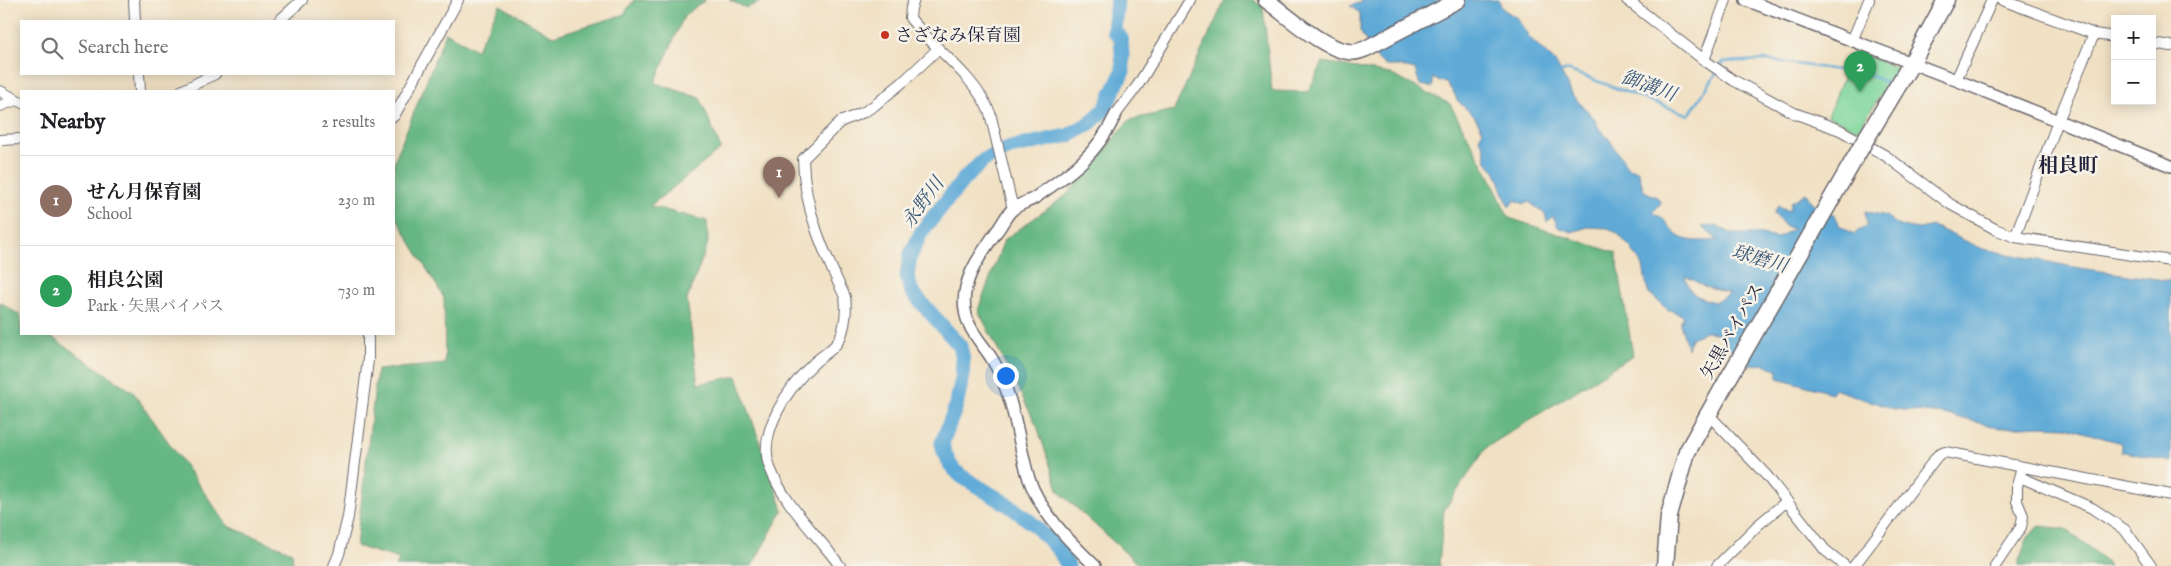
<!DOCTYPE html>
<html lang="en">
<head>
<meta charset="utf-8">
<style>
	:root { --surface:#fff; --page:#f6f6f6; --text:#202124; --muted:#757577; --line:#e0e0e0; --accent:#c8321e }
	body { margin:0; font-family:"IM FELL English","Noto Serif JP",serif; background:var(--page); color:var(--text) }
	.controls { position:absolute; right:15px; top:15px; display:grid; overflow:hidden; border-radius:0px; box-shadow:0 2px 12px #0003 }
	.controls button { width:45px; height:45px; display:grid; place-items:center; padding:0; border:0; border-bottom:1px solid var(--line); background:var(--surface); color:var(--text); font:25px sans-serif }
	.you { position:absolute; left:1005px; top:375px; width:18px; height:18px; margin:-12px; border:4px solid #fff; border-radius:50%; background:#1a73e8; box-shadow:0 0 0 8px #1a73e833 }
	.badge { display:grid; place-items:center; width:32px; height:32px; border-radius:50%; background:var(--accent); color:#fff; font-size:16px; font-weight:700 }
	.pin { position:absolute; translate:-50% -41px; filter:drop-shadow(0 1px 2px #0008) }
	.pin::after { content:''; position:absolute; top:26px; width:18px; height:15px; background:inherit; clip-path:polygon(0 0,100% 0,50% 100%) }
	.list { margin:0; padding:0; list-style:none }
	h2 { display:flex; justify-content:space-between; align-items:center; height:65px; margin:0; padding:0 20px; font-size:21px }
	h2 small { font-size:16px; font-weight:400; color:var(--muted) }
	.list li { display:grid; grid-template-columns:32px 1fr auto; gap:15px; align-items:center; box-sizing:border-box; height:90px; padding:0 20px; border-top:1px solid var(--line) }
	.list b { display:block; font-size:19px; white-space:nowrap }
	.list p { margin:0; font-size:16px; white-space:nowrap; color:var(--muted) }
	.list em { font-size:16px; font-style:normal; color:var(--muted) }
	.icon { flex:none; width:28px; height:28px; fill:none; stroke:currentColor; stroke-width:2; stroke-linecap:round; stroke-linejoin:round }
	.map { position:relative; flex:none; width:2171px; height:566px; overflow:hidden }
	.search { position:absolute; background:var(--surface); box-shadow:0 2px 12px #0003; left:20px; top:20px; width:375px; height:55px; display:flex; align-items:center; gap:12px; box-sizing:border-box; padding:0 18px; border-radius:0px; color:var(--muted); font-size:19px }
	.panel { position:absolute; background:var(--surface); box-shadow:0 2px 12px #0003; left:20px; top:90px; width:375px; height:245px; border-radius:0px }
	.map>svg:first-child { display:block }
	.green { fill:#7dd69b; stroke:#507c6b }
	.forest { fill:#66b783; stroke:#446c5f }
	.water { fill:#5eaad7; stroke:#406689; fill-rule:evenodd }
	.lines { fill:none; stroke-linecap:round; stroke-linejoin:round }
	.stream { stroke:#5eaad7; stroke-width:2.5 }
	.river { stroke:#5eaad7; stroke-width:15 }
	.minor-casing { stroke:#6a656b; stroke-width:12 }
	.tertiary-casing { stroke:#6a656b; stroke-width:14 }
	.primary-casing { stroke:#6a656b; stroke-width:18 }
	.trunk-casing { stroke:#6a656b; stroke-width:19 }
	.minor { stroke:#fff; stroke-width:10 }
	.tertiary { stroke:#fff; stroke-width:11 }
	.primary { stroke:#fff; stroke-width:15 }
	.trunk { stroke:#fff; stroke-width:16 }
	.trunk-bridge-casing { stroke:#6a656b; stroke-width:19; stroke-linecap:butt }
	.trunk-bridge { stroke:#fff; stroke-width:16 }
	.poi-dot { fill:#c8321e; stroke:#f7f3e8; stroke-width:2 }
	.labels { text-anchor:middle; stroke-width:5; stroke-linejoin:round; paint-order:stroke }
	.poi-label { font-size:18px; fill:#22223b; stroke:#f7f3e8; text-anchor:start }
	.street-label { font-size:18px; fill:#22223b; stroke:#f7f3e8 }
	.water-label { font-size:19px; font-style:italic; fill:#3a5879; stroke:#f7f3e8 }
	.quarter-label { font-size:20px; font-weight:bold; fill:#22223b; stroke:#f7f3e8 }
</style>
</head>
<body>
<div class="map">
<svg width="2171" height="566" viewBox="0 0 2171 566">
	<rect width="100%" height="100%" fill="#f7f3e8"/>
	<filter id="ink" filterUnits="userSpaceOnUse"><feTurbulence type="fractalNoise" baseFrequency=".02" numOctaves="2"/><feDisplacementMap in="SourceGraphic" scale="10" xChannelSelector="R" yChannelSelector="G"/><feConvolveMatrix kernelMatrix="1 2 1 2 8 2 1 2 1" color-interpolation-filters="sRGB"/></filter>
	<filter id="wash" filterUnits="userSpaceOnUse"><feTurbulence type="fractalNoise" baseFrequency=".0096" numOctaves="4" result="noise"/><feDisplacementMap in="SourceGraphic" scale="20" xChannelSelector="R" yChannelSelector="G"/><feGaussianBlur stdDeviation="1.12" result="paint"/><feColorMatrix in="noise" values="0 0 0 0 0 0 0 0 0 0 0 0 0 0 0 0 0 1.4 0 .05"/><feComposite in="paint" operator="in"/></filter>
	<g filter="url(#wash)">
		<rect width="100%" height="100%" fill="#f1e1c4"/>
		<path class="green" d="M1854 51 1898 68 1858 130 1828 116Z"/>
		<path class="forest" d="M634 0H705L684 16 655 83 700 98 721 149 650 206 707 221 708 243 687 300 698 384 737 376 783 510 752 566H396L399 559 356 546 377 370 445 364 444 298 394 214V162L446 32 476 50 500 5 553 36 623 15Z
			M729 0H765L746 8Z
			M1225 0H1253L1263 7 1272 91 1308 92 1323 62 1390 74 1450 104 1490 177 1509 218 1616 253 1633 355 1487 447 1444 510 1439 564 1441 566H1140L1059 492 1037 426 978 310 1004 240 1068 194 1129 120 1174 110Z
			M0 302 21 316V334H47L133 392 228 526 292 552 293 566H0Z
			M2040 526 2066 529 2105 560 2109 566H2017L2028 536Z"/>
		<path class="water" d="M1361 0H1498L1503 9 1517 18 1529 37 1556 63 1573 96 1594 118 1598 127 1609 139 1628 168 1638 171 1644 191 1657 197 1661 203 1653 212C1666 220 1664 220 1673 231 1683 244 1704 241 1718 240L1702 227 1718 226 1732 234H1757L1777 238 1793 229 1785 226 1774 213 1778 206 1790 211 1791 202 1806 193 1811 202 1835 215 1840 226 1854 234 1867 225 1865 211 1886 216 1899 226 1919 229 1933 226 1983 249 2079 268 2171 281V462L2121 451V443L2066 427 2040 426 2000 428 1944 414 1895 409 1834 389 1832 393 1778 378V371L1765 364 1751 365 1727 346 1723 334 1706 332 1691 338 1688 349 1680 324 1684 316 1667 309 1648 292 1643 266 1631 248 1617 233 1608 228 1588 227 1571 232 1558 227 1553 216 1547 222 1545 214 1529 202 1524 204 1515 200 1509 207 1496 172 1486 161 1484 148 1479 138 1483 131 1475 117 1457 100 1454 93 1446 83 1433 78V87L1420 85 1415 70 1399 66H1386L1374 56 1360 31V13L1350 6 1361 2ZM1685 276 1706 287 1730 294 1714 302C1695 296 1690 295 1685 276Z"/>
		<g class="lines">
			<path class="stream" d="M1720 67 1723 62 1768 60 1866 74 1888 83
				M1560 73 1567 70 1689 115 1717 72"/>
			<path class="river" d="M1068 566 1059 550 1032 523 1010 506 961 476 951 466 944 452 942 443 956 406 962 379 963 360 960 346 912 292 907 277 910 256 922 231 964 179 984 160 1010 148 1070 135 1090 123 1105 109 1123 71 1121 38 1114 31 1117 0"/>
		</g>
	</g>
	<g filter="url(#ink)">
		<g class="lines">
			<defs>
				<path id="minor" d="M134 0 135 21
					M914 0 911 8 910 18C935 50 974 75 990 113L1013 209
					M1627 0 1704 60 1733 80 1794 113 1840 130 1886 156 1950 204 1995 229 2015 237 2171 261
					M2002 0 2094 34 2115 37
					M279 21 302 0
					M1852 41 1869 0
					M2152 43 2171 46
					M1704 60 1726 0
					M139 74 140 91
					M1956 80 1992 0
					M0 91 21 102
					M181 91 215 74
					M0 106 16 100
					M1116 114 1138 85 1190 0
					M394 116 458 0
					M0 140 21 139
					M2015 237 2058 121 2094 34
					M1707 413 1767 476 1825 550 1845 566
					M2020 477 2092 508 2125 530 2151 566
					M334 566 339 554 348 517 368 360V334
					M840 566C817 534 785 506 770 468 756 433 790 385 815 362 824 354 835 349 840 338 845 327 847 310 845 297 824 253 804 209 803 159L840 122 864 112 875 105 904 81 938 49
					M1717 566 1758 525 1787 501
					M1854 566 1938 455 1945 452 2171 495
					M1995 566 2021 527 2023 516 2017 501V486L2021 471"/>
				<path id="tertiary" d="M1746 0 1956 80 2171 166
					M1095 566C1069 541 1041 513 1029 479 1021 453 1018 427 1010 401 1006 387 1000 372 992 359 983 344 967 329 965 310 960 281 981 254 997 231 1002 225 1006 215 1012 210 1018 204 1029 202 1036 197 1072 172 1096 156 1116 114"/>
				<path id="primary" d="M1266 0C1287 15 1327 53 1354 52 1357 52 1362 50 1365 49L1458 0"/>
				<path id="trunk" d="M1867 137 1911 64 1946 0
					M1665 566 1669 516 1687 452 1727 381"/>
			</defs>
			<use href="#minor" class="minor-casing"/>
			<use href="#tertiary" class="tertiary-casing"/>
			<use href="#primary" class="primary-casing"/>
			<use href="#trunk" class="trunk-casing"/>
			<use href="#minor" class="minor"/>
			<use href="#tertiary" class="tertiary"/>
			<use href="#primary" class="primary"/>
			<use href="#trunk" class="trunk"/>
			<defs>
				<path id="trunk-bridge" d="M1727 381 1867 137"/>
			</defs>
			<use href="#trunk-bridge" class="trunk-bridge-casing"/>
			<use href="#trunk-bridge" class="trunk-bridge"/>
		</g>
	</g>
	<circle class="poi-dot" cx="885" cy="35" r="5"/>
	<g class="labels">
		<g class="poi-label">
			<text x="895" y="41">さざなみ保育園</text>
		</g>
		<g class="street-label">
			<text transform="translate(1732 331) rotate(-60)" y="6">矢黒バイパス</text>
		</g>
		<g class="water-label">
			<text transform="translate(1649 85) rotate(20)" y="7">御溝川</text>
			<text transform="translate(922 202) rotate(-54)" y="7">永野川</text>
			<text transform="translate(1760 258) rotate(16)" y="7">球磨川</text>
		</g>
		<g class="quarter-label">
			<text x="2068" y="172">相良町</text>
		</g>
	</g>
</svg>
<div class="controls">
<button>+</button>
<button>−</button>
</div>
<div class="you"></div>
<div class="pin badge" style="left:779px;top:198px;background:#8d6e63">1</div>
<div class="pin badge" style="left:1860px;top:92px;background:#2e9e5b">2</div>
<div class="search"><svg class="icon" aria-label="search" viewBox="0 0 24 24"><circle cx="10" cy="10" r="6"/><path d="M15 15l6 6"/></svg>Search here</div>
<section class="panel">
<h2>Nearby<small>2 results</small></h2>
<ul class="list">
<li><span class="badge" style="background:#8d6e63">1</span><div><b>せん月保育園</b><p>School</p></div><em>230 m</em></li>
<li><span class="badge" style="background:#2e9e5b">2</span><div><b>相良公園</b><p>Park · 矢黒バイパス</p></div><em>730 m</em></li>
</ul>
</section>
</div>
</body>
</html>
